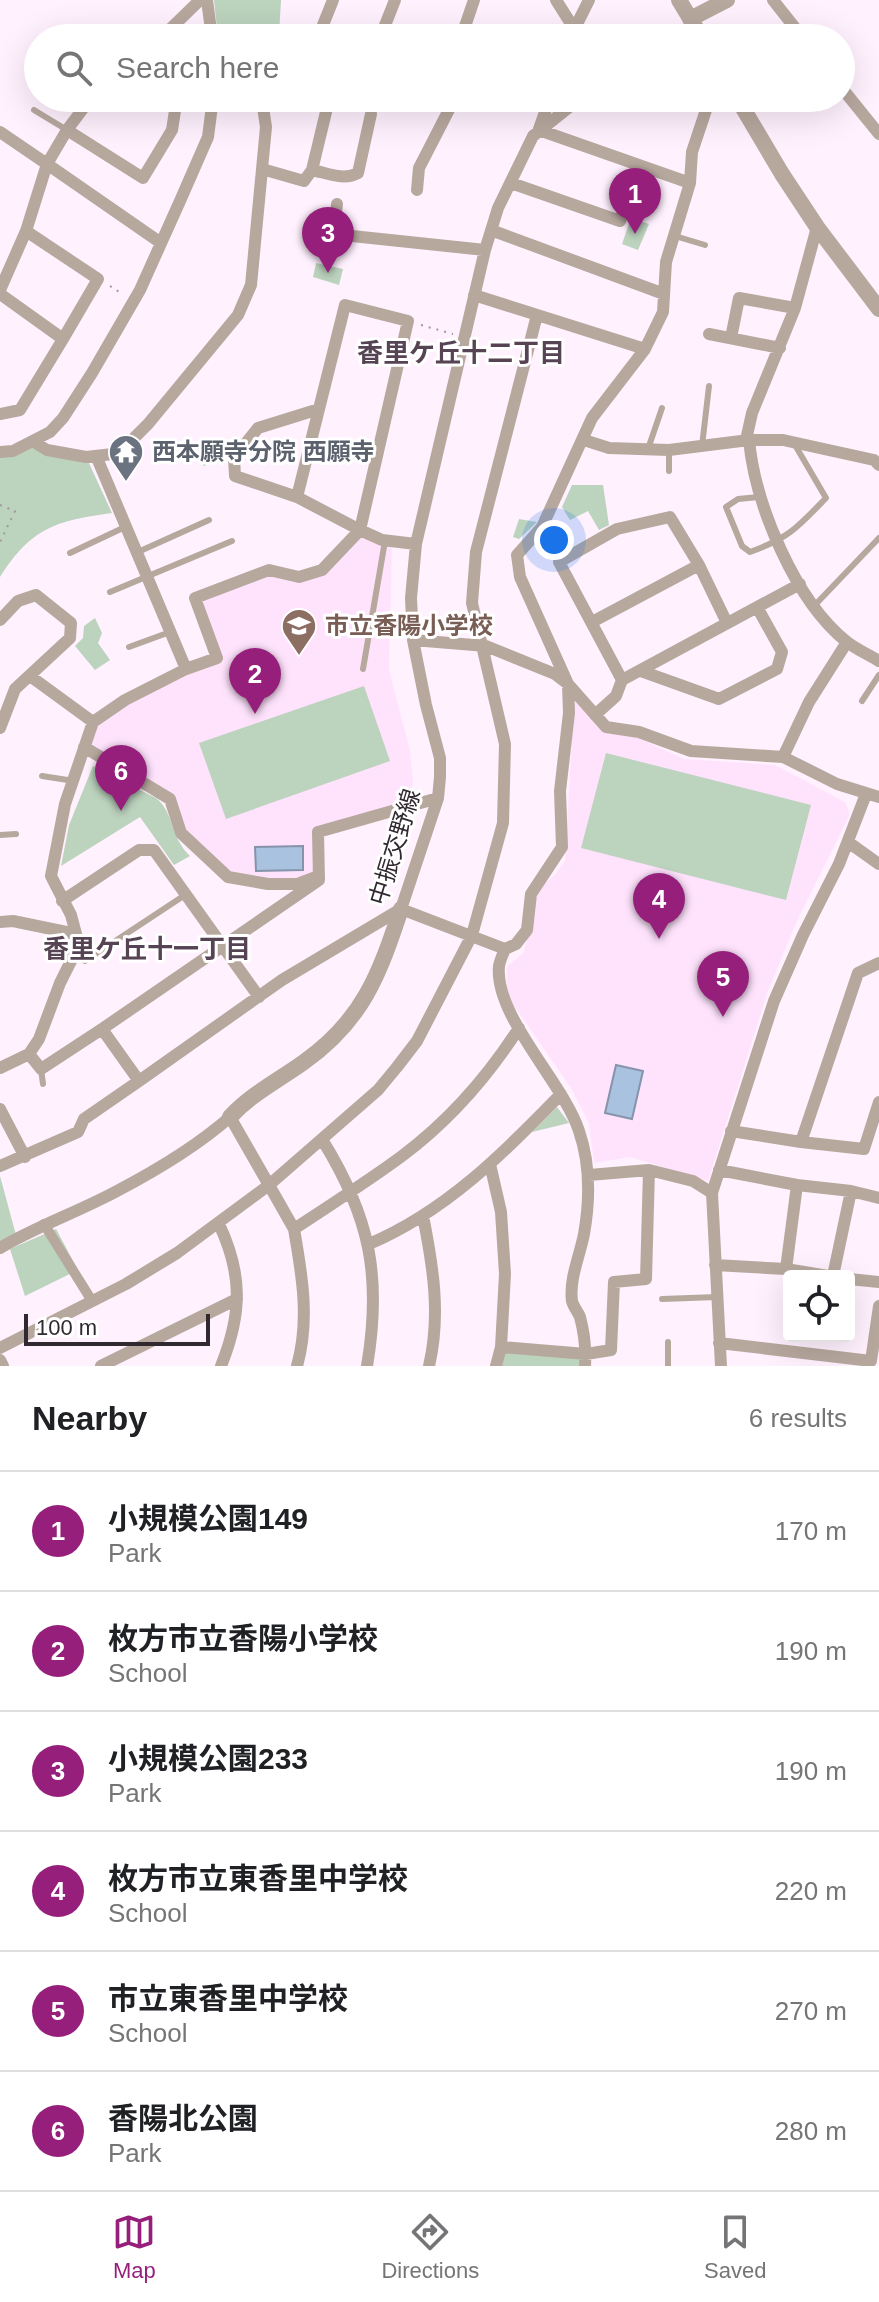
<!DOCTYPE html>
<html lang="en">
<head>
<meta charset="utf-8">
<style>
	:root { --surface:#fff; --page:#f6f6f6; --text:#202124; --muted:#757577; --line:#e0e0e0; --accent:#961f7c }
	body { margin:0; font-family:Helvetica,"Noto Sans JP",sans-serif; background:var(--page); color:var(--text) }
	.controls { position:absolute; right:24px; bottom:24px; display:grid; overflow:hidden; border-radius:8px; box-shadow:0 8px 32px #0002 }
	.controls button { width:72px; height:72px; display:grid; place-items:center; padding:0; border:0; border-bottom:2px solid var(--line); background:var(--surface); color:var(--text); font:40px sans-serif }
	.scale { position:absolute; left:24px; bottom:20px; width:186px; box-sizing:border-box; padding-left:8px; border:4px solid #312930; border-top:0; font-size:22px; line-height:28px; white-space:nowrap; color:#312930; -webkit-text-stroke:6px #fff; paint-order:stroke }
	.you { position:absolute; left:554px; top:540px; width:28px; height:28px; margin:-20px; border:6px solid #fff; border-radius:50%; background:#1a73e8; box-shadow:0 0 0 12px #1a73e833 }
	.badge { display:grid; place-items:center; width:52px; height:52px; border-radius:50%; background:var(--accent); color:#fff; font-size:26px; font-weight:700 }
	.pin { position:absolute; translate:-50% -66px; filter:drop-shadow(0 2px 4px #0008) }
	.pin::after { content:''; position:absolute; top:42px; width:28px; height:24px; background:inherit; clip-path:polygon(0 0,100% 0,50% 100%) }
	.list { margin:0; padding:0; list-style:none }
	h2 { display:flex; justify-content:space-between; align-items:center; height:104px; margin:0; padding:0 32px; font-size:34px }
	h2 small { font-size:26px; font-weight:400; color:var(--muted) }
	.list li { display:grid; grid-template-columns:52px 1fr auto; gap:24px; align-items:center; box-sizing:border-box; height:120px; padding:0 32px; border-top:2px solid var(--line) }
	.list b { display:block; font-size:30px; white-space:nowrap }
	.list p { margin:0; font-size:26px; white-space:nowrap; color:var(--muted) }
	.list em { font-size:26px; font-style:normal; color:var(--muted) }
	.icon { flex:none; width:44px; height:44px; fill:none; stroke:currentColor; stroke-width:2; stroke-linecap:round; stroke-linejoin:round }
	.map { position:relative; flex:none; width:879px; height:1366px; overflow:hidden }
	.search { position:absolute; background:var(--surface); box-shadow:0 8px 32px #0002; left:24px; right:24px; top:24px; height:88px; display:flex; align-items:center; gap:20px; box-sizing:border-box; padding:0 28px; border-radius:44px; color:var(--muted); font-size:30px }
	.sheet { height:824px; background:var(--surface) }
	nav { display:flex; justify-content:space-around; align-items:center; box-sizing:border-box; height:112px; border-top:2px solid var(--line); background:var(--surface); font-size:22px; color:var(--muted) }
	nav a { display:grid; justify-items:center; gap:4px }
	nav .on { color:var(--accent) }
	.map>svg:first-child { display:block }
	.built { fill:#ffe3fd }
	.green { fill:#bcd3be }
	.water { fill:#a9c2df; stroke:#8594aa; stroke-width:2 }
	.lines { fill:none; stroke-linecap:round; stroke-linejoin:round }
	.path { stroke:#a297a1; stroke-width:2; stroke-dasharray:2 6; stroke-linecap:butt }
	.service { stroke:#b7a89e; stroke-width:6 }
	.pedestrian { stroke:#b7a89e; stroke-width:10 }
	.minor { stroke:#b7a89e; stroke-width:12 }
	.tertiary { stroke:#b7a89e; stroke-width:16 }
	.labels { text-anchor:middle; stroke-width:6; stroke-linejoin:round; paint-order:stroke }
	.worship-label { font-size:24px; font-weight:bold; fill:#5b616d; stroke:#fff; text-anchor:start }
	.education-label { font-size:24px; font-weight:bold; fill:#785e54; stroke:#fff; text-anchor:start }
	.street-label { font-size:24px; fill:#312930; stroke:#fff }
	.neighbourhood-label { font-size:26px; font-weight:bold; fill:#564455; stroke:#fff }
</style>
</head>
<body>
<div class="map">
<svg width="879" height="1366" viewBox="0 0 879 1366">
	<rect width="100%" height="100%" fill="#fff1fe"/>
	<path class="built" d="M361 533 392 543 389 670 410 751 413 780 411 802 317 830V874L297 882 237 878 187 838 175 804 88 747 95 724 127 703 220 660 199 600 270 573 299 580Z
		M574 700 602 731 638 738 684 759 775 765 845 802 850 814 795 925 768 991 708 1181 630 1157 594 1163 589 1123 571 1088 506 994 507 967 524 952 538 888 555 875 565 861Z"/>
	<path class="green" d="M214 0H281L279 35 277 38H218Z
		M631 218 649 224 638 250 622 244Z
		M316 263 343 269 339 285 313 277Z
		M218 438 235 451 231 456 204 466 194 455Z
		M33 447 88 461 112 513C56 521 32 527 0 577V457Z
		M572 485H603L609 525 599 530 588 511 570 520 562 507Z
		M519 519 537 522 519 539 513 537Z
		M95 618 102 633 98 643 110 660 95 670 75 646 83 638 84 626Z
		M364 686 390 761 226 819 199 743Z
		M606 753 811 805 786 900 581 848Z
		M93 766 156 798C174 812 170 837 190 856L174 865 140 817 61 866 69 825Z
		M557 1107 569 1123 532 1132Z
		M0 1176 16 1235 0 1244Z
		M56 1229 78 1270 25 1296 10 1249Z
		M501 1347 586 1354 585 1366H496Z"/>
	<path class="water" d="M303 846V870L256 871 255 847Z
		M616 1065 643 1071 632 1119 605 1113Z"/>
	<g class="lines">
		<path class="path" d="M110 286 121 293
			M421 325 453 334
			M0 505 15 511 0 542"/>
		<path class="service" d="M34 110 67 130
			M675 236 705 245
			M329 251 333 235
			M702 446 709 386
			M648 449 662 408
			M669 450V471
			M759 497 738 499 726 507 742 546 750 552C789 538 798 527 826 498L795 445
			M138 552 209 520
			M70 553 125 527
			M110 592 232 541
			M815 605 879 538
			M129 647 170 632
			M363 669 385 541
			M862 701 879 675
			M42 776 74 781
			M0 835 16 834
			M73 956 85 961 185 895
			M41 1069 43 1084
			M662 1299 717 1297
			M668 1342V1366"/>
		<path class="pedestrian" d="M44 1224 92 1301"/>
		<path class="minor" d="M207 0 212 38
			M333 0 321 30 344 38
			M556 0 573 27
			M773 0 803 38
			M161 38 200 0
			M380 38 395 0
			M461 38 474 0
			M570 38 589 0
			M841 87 879 134
			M539 129 550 98
			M67 130 91 98
			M539 130 690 183
			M0 132 47 164 26 231 98 279 63 339 0 294
			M262 169 304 181 312 170C327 173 344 181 358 173L371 114
			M312 170 326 112
			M511 183 620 221 641 167
			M417 190 419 168 455 98
			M337 204 333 234 485 250
			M491 230 664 294
			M161 243 47 164 67 130 143 178 172 130 177 98
			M0 290 26 231
			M474 295 645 349
			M709 334 780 348
			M731 338 739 298 795 308
			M319 409 258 428 234 458 235 476 297 497 345 305 408 321 360 530 382 540 416 544
			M0 414 20 410 63 339
			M584 440 609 448 669 450 749 440H783L874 460 879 465
			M746 440 752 413 795 308 817 227
			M749 440C755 504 795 601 847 642 856 649 869 655 879 661
			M34 442 47 450 86 457 113 454 128 444 148 424 238 315 251 285 266 127 263 107 259 98
			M0 452 13 451 50 432 63 418 92 373 140 290 180 201 208 137 213 98
			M97 458 186 669 217 658 195 598 269 570 299 577 322 570 360 530 297 497
			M0 620 18 601 36 595 71 623 70 638 15 689 0 728
			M592 622 699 565
			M413 640 486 646 555 674 568 684 606 727 639 732 691 751 783 757 837 784 879 797
			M186 669 125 700 93 722 65 804 51 876 71 915 79 945 60 983 39 1039 29 1054 41 1069 102 1029 319 880 318 832 438 798
			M641 671 719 699 777 669 782 652 757 607
			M30 676 93 722
			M622 680 559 562 617 529 670 517 699 565 727 623
			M595 715 616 696 622 680 800 584
			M84 747 170 799 181 833 228 877 268 884H297L318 876
			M783 757 809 702 847 642
			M848 842 879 864
			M62 901 139 850H154L259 997
			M401 909 505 949 516 944 527 930 531 894 562 847 560 791 569 713 568 684 520 577 517 555 542 527 592 418 645 349 663 312 666 262 690 183 692 152 710 98
			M401 909 438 798 440 777V758L426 705 413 640 411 598 416 544 485 250 498 208 533 136 573 104
			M0 922 13 921 76 934
			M505 949C503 954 500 960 499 966 494 1016 563 1082 579 1131 590 1163 590 1200 584 1234 580 1255 569 1279 572 1301 573 1306 578 1312 580 1317 584 1332 586 1351 585 1366
			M102 1029 139 1081 282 980 401 909
			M0 1068 29 1054
			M0 1109 25 1157
			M731 1131 801 1142 858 973 879 963
			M323 1141C370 1217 382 1277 367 1366
			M801 1142 864 1149 879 1102
			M490 1164 501 1212 505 1274 501 1347 586 1354 611 1350 614 1282 646 1279 649 1170 589 1175
			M0 1166 78 1132 84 1119 139 1081
			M649 1170 693 1181 712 1193
			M719 1170 797 1185
			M423 1216C433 1266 441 1315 429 1366
			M219 1224C243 1275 242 1314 221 1366
			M294 1229 269 1185 378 1090 397 1067 417 1041 472 935 503 823 505 744 472 603 476 552 537 315
			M369 1244C445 1212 504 1153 561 1094
			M0 1248C37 1226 78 1212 117 1191 157 1170 196 1147 230 1117L269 1185 177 1253 126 1284 0 1348
			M715 1265 786 1269 828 1276
			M786 1269 797 1185 851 1191
			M833 1276 851 1191 879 1198
			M849 1279 879 1282
			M719 1343 871 1361 879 1306
			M0 1360 3 1366
			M101 1366 237 1299
			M297 1366C310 1320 302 1275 294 1229 330 1205 367 1182 402 1156 449 1121 488 1076 519 1028
			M496 1366 501 1347
			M721 1366 712 1193 774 1001 803 935 839 864 866 794"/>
		<path class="tertiary" d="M679 0 702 38
			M690 19 727 0
			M737 98 782 174 817 227 879 309
			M230 1117C251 1094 279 1080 304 1062 363 1020 379 975 401 909"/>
	</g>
	<defs>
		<symbol id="temple-pin" viewBox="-11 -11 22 30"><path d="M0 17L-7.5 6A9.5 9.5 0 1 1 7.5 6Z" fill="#6b7280" stroke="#fff"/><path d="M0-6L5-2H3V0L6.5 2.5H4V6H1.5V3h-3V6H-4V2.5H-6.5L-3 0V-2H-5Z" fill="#fff"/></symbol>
		<symbol id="school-pin" viewBox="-11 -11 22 30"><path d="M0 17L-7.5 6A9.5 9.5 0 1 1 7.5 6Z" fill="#8d6e63" stroke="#fff"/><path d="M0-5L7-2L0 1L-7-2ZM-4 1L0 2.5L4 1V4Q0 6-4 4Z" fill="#fff"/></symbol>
	</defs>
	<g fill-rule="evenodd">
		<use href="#temple-pin" x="106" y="432" width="40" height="54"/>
		<use href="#school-pin" x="279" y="606" width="40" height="54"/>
	</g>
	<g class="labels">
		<g class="worship-label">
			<text x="152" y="460">西本願寺分院 西願寺</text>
		</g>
		<g class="education-label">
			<text x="325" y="634">市立香陽小学校</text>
		</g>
		<g class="street-label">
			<text transform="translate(395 847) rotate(-73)" y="8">中振交野線</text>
		</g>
		<g class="neighbourhood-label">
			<text x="461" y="362">香里ケ丘十二丁目</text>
			<text x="147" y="958">香里ケ丘十一丁目</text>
		</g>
	</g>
</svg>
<div class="controls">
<button><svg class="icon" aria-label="locate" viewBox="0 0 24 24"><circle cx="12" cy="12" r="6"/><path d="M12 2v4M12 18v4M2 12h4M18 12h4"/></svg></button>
</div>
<div class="scale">100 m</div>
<div class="you"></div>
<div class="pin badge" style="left:635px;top:234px">1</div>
<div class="pin badge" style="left:255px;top:714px">2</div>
<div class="pin badge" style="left:328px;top:273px">3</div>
<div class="pin badge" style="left:659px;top:939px">4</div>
<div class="pin badge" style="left:723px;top:1017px">5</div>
<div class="pin badge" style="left:121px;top:811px">6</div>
<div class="search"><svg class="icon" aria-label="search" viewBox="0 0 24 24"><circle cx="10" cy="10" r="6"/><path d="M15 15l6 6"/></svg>Search here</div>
</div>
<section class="sheet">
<h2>Nearby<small>6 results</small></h2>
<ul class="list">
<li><span class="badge">1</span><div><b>小規模公園149</b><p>Park</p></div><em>170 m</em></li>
<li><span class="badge">2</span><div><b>枚方市立香陽小学校</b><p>School</p></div><em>190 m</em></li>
<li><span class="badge">3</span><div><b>小規模公園233</b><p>Park</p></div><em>190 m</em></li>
<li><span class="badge">4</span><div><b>枚方市立東香里中学校</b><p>School</p></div><em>220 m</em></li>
<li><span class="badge">5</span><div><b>市立東香里中学校</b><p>School</p></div><em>270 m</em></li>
<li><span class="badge">6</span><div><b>香陽北公園</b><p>Park</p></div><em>280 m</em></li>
</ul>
</section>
<nav>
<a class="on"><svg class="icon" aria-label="map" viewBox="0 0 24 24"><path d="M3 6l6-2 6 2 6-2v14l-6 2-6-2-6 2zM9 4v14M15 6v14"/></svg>Map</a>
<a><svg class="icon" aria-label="directions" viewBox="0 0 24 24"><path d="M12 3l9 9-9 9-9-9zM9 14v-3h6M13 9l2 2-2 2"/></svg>Directions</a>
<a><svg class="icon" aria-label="saved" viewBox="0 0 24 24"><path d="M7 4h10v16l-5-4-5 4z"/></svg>Saved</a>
</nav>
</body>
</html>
